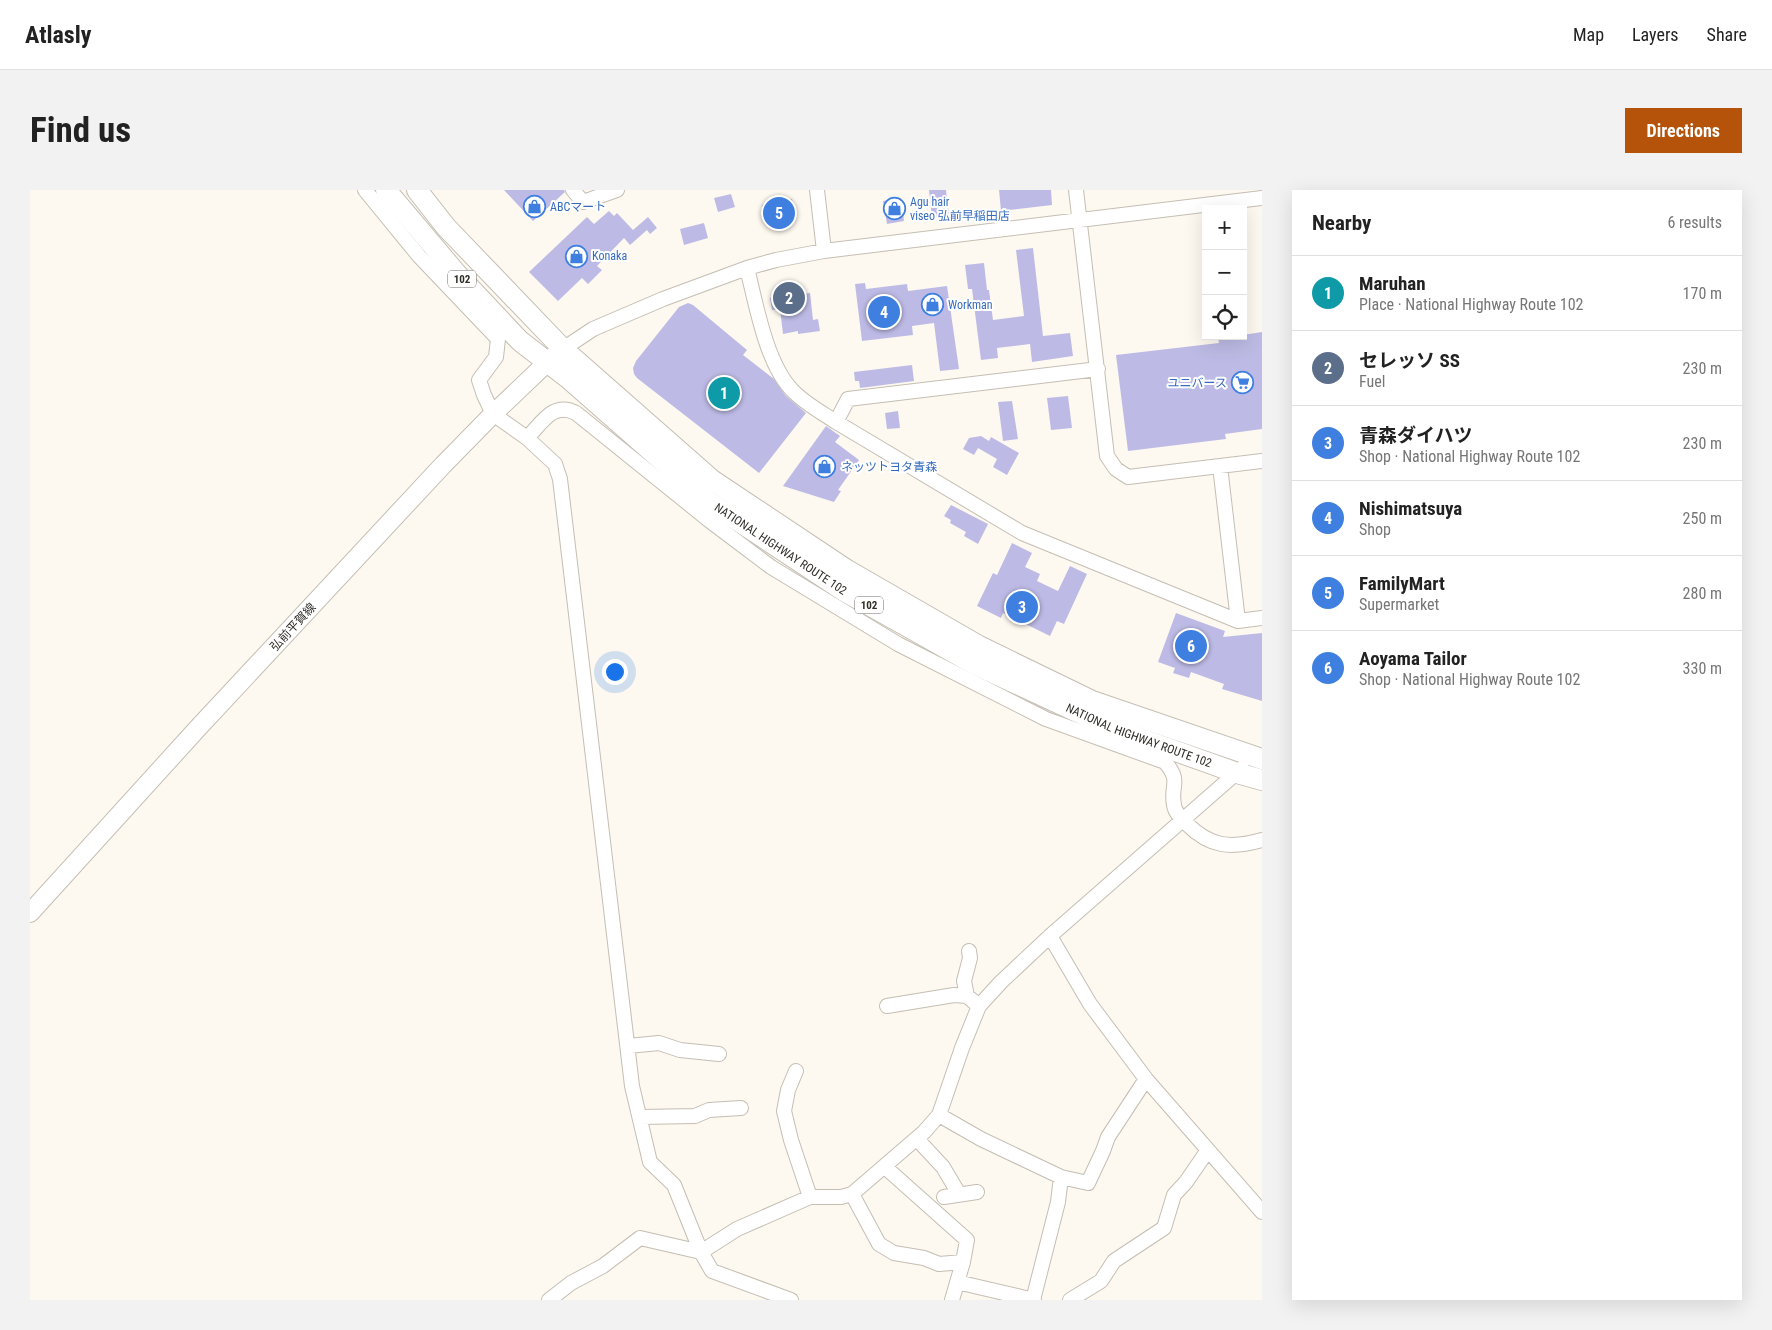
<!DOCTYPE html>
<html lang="en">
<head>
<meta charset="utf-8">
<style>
	:root { --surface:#fff; --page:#f2f2f2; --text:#222; --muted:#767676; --line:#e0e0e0; --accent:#b45309 }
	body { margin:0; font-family:"Roboto Condensed","Noto Sans JP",sans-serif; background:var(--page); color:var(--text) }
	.controls { position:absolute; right:15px; top:15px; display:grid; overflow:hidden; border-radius:0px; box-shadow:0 5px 20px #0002 }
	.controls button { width:45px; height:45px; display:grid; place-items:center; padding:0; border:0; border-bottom:1px solid var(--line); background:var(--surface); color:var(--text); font:25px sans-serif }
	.you { position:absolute; left:584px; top:481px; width:18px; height:18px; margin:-12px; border:4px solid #fff; border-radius:50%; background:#1a73e8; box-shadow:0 0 0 8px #1a73e833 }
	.badge { display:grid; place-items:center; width:32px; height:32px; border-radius:50%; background:var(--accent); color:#fff; font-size:16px; font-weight:700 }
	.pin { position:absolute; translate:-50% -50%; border:2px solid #fff; box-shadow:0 1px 5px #0006 }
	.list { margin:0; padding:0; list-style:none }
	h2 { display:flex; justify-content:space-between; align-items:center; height:65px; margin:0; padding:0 20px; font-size:21px }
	h2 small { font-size:16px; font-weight:400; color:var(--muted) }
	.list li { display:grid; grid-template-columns:32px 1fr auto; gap:15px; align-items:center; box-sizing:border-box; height:75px; padding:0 20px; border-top:1px solid var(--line) }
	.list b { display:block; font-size:19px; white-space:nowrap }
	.list p { margin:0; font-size:16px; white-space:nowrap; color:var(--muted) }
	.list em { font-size:16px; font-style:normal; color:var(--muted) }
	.icon { flex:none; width:28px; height:28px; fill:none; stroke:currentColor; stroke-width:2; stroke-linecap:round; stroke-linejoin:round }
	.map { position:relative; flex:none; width:1232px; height:1110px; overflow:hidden; border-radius:0px }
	header { display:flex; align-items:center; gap:30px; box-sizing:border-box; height:70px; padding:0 25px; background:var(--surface); border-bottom:1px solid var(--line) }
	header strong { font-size:24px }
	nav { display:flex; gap:28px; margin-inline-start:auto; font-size:18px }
	.intro { display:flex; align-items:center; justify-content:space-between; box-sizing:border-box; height:120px; padding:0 30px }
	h1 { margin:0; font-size:35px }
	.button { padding:12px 22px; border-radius:0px; background:var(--accent); color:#fff; font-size:18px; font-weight:700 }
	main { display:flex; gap:30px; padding:0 30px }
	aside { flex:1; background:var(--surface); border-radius:0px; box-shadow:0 5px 20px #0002 }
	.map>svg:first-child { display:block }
	.building { fill:#bdbbe5 }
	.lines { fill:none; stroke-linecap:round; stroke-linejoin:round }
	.minor-casing { stroke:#c4beb3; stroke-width:16 }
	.major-casing { stroke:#c4beb3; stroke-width:20 }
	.highway-casing { stroke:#c4beb3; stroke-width:22 }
	.minor { stroke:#fff; stroke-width:14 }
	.major { stroke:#fff; stroke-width:18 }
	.highway { stroke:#fff; stroke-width:20 }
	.labels { text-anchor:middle; stroke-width:4; stroke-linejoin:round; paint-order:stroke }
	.shield { fill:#fff; stroke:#6d6b68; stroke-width:1 }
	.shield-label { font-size:11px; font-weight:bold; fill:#2e2c27 }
	.shop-label { font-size:12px; fill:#366cbe; stroke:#fff; text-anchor:start }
	.street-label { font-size:12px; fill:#2e2c27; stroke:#fff }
</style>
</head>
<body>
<header>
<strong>Atlasly</strong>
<nav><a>Map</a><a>Layers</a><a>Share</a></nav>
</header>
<div class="intro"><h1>Find us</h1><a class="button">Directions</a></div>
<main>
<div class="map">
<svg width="1232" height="1110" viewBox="0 0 1232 1110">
	<rect width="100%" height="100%" fill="#fef9f0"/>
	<path class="building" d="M474 0H534L535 2 503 31Z
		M899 0H916L919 26 902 28Z
		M969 0H1021L1022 15 971 21Z
		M701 4 705 17 688 22 684 8Z
		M871 8 874 31 857 34 853 11Z
		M762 9 766 30 736 36 732 15Z
		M579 21 584 26 587 23 603 40 618 27 627 38 620 44 617 40 600 55 594 48 567 76 572 80 558 94 552 88 528 111 499 82 557 27 564 34Z
		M674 33 678 48 654 55 650 39Z
		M1003 58 1013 146 1040 143 1043 166 1002 172 1000 154 967 158 968 168 951 170 942 99H938L935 75 954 73 957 100H959L963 130 994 126 986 60Z
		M835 93 836 99 877 94 878 101 917 96 929 179 910 181 904 133 882 136 883 145 832 151 825 94Z
		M780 103 783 130 788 129 790 141 768 144V141L753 144 750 119 742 120 740 108Z
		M658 113 663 115 717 160 713 165 744 189 756 206 776 223 729 283 607 188 604 184 603 178 606 171 649 117Z
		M1232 142V239L1195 244 1196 249 1098 261 1086 165 1189 153 1188 148 1213 146V145Z
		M882 175 884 191 830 198 829 191H825L824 182Z
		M1038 206 1042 238 1021 240 1017 208Z
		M982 211 988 249 973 251 968 212Z
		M868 221 870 238 857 239 855 223Z
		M796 236 810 246 805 252 829 270 808 300 811 301 804 312 753 296Z
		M951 246 959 251 961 247 989 263 977 285 963 277 967 269 948 258 944 265 933 259 939 248Z
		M921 315 958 334 948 354 934 346 936 342 920 333 921 330 914 326Z
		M982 353 1002 363 995 377 1010 384 1007 391 1028 401 1040 376 1057 384 1034 434 1027 431 1020 446 973 423 971 428 947 416 963 383 967 385Z
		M1146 423 1195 441 1193 447 1232 443V511L1192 499 1194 494 1161 482 1159 488 1143 483 1145 478 1128 472Z"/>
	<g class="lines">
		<defs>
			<path id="minor" d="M335 0 389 66 468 149 466 167 449 190 454 205 463 224 497 248 525 274 530 289 602 896 620 972 644 995 671 1062 682 1081 761 1110
				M543 0 553 12 587 0
				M787 0 794 61
				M1046 0 1077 266 1086 279 1098 287 1232 271
				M717 78C726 114 736 173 762 200 774 213 791 222 806 232L992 343 1208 431 1232 428
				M533 159 563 139 633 109 717 78 746 70 794 61 1232 8
				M806 232 818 209 1068 179
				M497 248C512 233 523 211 546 223L680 331 741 377 868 454 1016 529 1135 572C1152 592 1140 595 1144 615 1145 623 1152 629 1157 634 1180 657 1201 659 1232 650
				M1190 276 1208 431
				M1020 746 1060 814 1116 889 1232 1022
				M937 806 934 791 940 768 939 761
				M857 816 924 805 937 806 949 816
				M598 856 629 853 650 860 689 864
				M766 881 758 900 754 921 761 950 780 1007
				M909 925 951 949 1031 987 1028 1012 1003 1110
				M610 927 665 926 679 920 711 918
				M887 949 913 977 929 1004
				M855 977 937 1050 933 1072 922 1110
				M1031 987 1058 993 1073 961 1078 947 1116 889
				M822 1004 849 1054 864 1063 894 1068 909 1074 933 1072
				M914 1007 947 1002
				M927 1092 1004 1110
				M519 1110 541 1093 573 1076 610 1048 671 1062 707 1039 780 1007H811L822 1004 894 942 909 925 932 858 949 816 971 792 1020 746 1212 578
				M1040 1110 1071 1091 1084 1071 1134 1038 1144 1005 1156 992 1178 960"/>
			<path id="major" d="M0 723 167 539 413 275 463 224 526 164"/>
			<g id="highway">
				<path id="s1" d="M356 0 426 83 490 151 538 188 678 311 814 401 946 475 1084 539 1207 583 1232 590"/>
				<path d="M387 0 416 37 533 159 682 290 817 380 949 456 1062 511 1232 569"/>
			</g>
		</defs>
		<use href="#minor" class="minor-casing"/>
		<use href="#major" class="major-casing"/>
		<use href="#highway" class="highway-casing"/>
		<use href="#minor" class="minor"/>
		<use href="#major" class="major"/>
		<use href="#highway" class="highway"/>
	</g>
	<defs>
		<symbol id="shop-ring" viewBox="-11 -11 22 22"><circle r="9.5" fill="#fff" stroke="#3f7fe0" stroke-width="1.5"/><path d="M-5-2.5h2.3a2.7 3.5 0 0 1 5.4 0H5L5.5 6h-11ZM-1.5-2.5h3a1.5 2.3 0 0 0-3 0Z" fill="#3f7fe0"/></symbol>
		<symbol id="supermarket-ring" viewBox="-11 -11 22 22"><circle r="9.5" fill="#fff" stroke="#3f7fe0" stroke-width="1.5"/><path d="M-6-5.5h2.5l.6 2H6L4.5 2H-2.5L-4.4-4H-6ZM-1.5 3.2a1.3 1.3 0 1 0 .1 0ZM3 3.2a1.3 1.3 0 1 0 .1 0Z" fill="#3f7fe0"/></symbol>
	</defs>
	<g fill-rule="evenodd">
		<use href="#shop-ring" x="492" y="4" width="25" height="25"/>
		<use href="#shop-ring" x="852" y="6" width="25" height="25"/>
		<use href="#shop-ring" x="534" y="54" width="25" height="25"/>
		<use href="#shop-ring" x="890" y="102" width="25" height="25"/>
		<use href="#supermarket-ring" x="1200" y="180" width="25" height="25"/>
		<use href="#shop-ring" x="782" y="264" width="25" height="25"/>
	</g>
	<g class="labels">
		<g class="shield">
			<rect x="418" y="80.5" width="28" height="17" rx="4"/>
			<rect x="825" y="406.5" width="28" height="17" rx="4"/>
		</g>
		<g class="shield-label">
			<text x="432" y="93">102</text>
			<text x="839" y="419">102</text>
		</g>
		<g class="shop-label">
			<text x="880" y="16">Agu hair<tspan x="880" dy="14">viseo 弘前早稲田店</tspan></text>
			<text x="520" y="21">ABCマート</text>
			<text x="562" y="70">Konaka</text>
			<text x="918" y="119">Workman</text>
			<text x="1197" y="197" text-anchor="end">ユニバース</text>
			<text x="811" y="281">ネッツトヨタ青森</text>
		</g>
		<g class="street-label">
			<text dy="4" stroke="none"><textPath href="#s1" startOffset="536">NATIONAL HIGHWAY ROUTE 102</textPath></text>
			<text transform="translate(263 437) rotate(-47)" y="4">弘前平賀線</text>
			<text dy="4" stroke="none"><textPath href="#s1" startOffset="941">NATIONAL HIGHWAY ROUTE 102</textPath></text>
		</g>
	</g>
</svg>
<div class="controls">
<button>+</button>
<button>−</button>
<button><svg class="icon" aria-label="locate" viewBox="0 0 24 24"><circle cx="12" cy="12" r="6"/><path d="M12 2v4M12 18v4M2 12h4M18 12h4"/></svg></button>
</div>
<div class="you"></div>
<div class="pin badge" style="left:694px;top:203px;background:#0f9aa8">1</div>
<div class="pin badge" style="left:759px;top:108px;background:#5c6f8a">2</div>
<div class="pin badge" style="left:992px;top:417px;background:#3f7fe0">3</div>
<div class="pin badge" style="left:854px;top:122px;background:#3f7fe0">4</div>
<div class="pin badge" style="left:749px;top:23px;background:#3f7fe0">5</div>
<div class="pin badge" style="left:1161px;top:456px;background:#3f7fe0">6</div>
</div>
<aside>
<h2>Nearby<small>6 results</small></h2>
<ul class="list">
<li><span class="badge" style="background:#0f9aa8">1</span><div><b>Maruhan</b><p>Place · National Highway Route 102</p></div><em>170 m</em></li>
<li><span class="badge" style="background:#5c6f8a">2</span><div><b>セレッソ SS</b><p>Fuel</p></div><em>230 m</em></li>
<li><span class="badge" style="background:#3f7fe0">3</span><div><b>青森ダイハツ</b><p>Shop · National Highway Route 102</p></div><em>230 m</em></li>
<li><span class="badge" style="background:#3f7fe0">4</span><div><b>Nishimatsuya</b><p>Shop</p></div><em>250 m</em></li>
<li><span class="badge" style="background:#3f7fe0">5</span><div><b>FamilyMart</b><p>Supermarket</p></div><em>280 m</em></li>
<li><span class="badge" style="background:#3f7fe0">6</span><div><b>Aoyama Tailor</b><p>Shop · National Highway Route 102</p></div><em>330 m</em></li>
</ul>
</aside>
</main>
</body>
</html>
